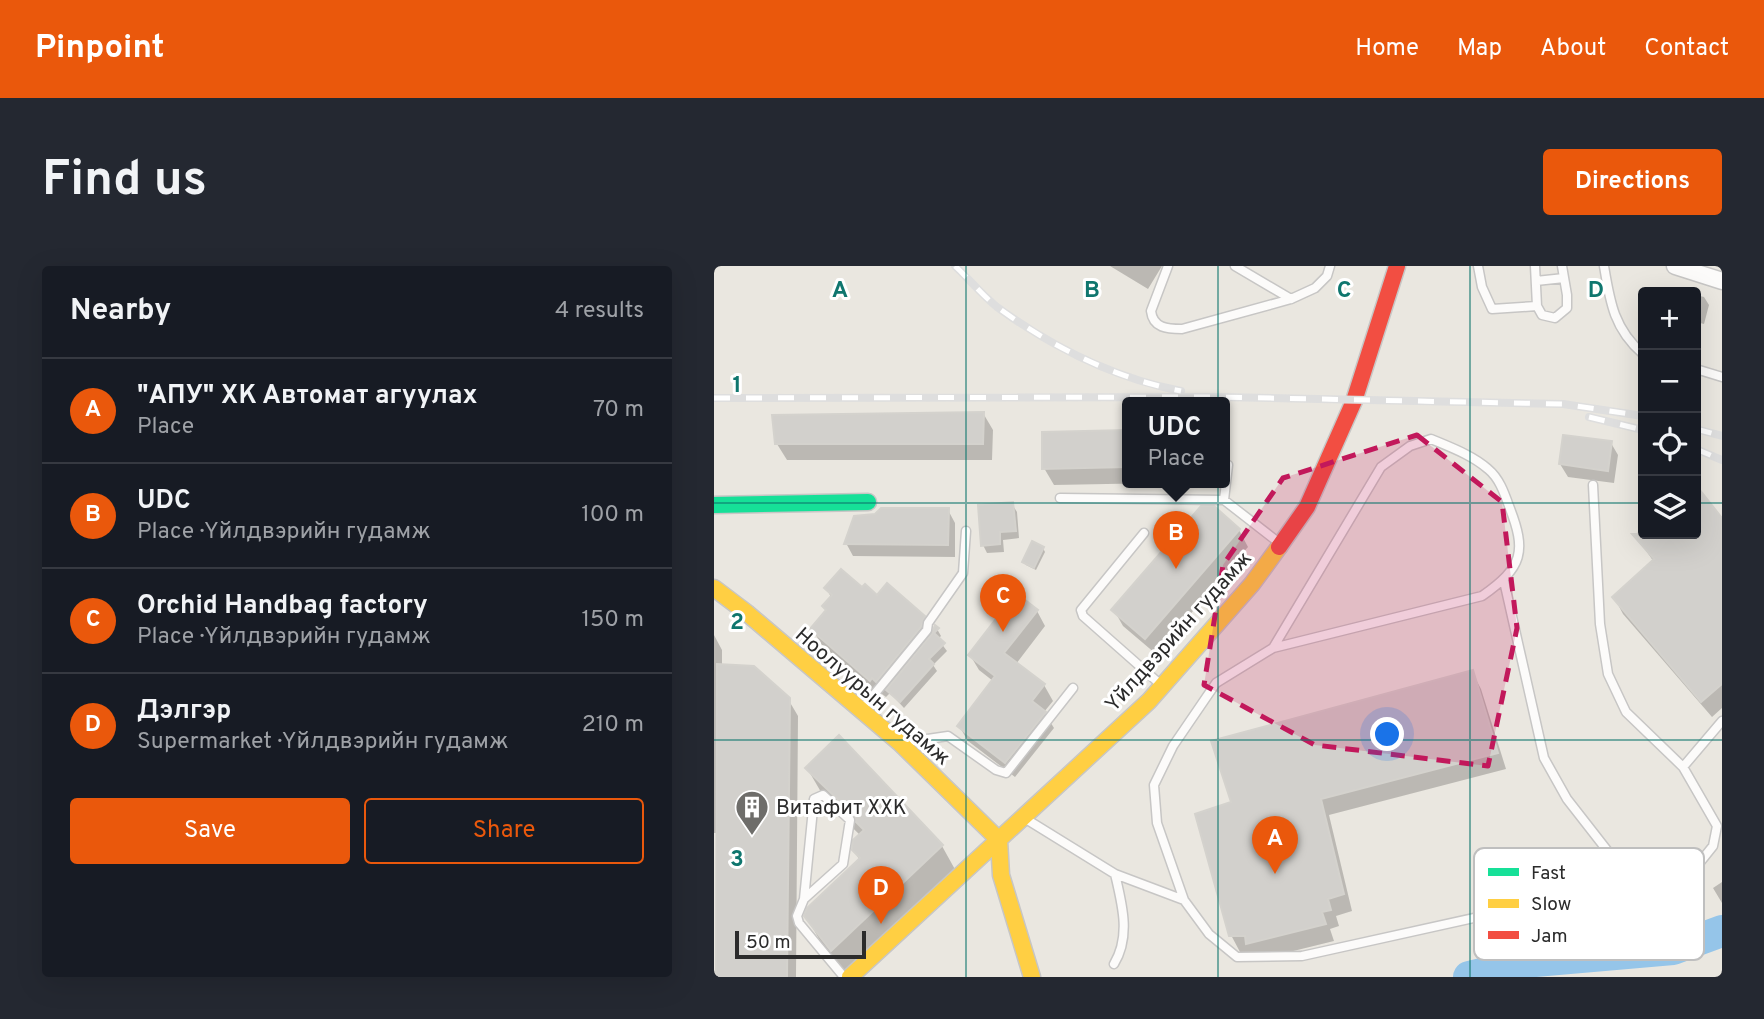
<!DOCTYPE html>
<html lang="en">
<head>
<meta charset="utf-8">
<style>
	:root { --surface:#171b24; --page:#242831; --text:#f1f3f6; --muted:#9ea1a6; --line:#363941; --accent:#ea580c }
	body { margin:0; font-family:Overpass,sans-serif; background:var(--page); color:var(--text) }
	.controls { position:absolute; right:21px; top:21px; display:grid; overflow:hidden; border-radius:7px; box-shadow:0 7px 28px #0002 }
	.controls button { width:63px; height:63px; display:grid; place-items:center; padding:0; border:0; border-bottom:2px solid var(--line); background:var(--surface); color:var(--text); font:35px sans-serif }
	.scale { position:absolute; left:21px; bottom:18px; width:131px; box-sizing:border-box; padding-left:7px; border:4px solid #2b2b2b; border-top:0; font-size:19px; line-height:24px; white-space:nowrap; color:#2b2b2b; -webkit-text-stroke:5px #fff; paint-order:stroke }
	.you { position:absolute; left:674px; top:469px; width:24px; height:24px; margin:-18px; border:5px solid #fff; border-radius:50%; background:#1a73e8; box-shadow:0 0 0 10px #1a73e833 }
	.badge { display:grid; place-items:center; width:46px; height:46px; border-radius:50%; background:var(--accent); color:#fff; font-size:23px; font-weight:700 }
	.pin { position:absolute; translate:-50% -58px; filter:drop-shadow(0 2px 4px #0008) }
	.pin::after { content:''; position:absolute; top:37px; width:24px; height:21px; background:inherit; clip-path:polygon(0 0,100% 0,50% 100%) }
	.popup { position:absolute; left:408px; top:131px; width:108px; height:91px; box-sizing:border-box; display:grid; place-content:center; border-radius:7px; background:var(--surface); filter:drop-shadow(0 2px 5px #0005); font-size:23px; white-space:nowrap; color:var(--muted) }
	.popup b { font-size:26px; color:var(--text) }
	.popup::after { content:''; position:absolute; left:50%; top:100%; margin-left:-14px; border:14px solid transparent; border-top-color:var(--surface) }
	.list { margin:0; padding:0; list-style:none }
	h2 { display:flex; justify-content:space-between; align-items:center; height:91px; margin:0; padding:0 28px; font-size:30px }
	h2 small { font-size:23px; font-weight:400; color:var(--muted) }
	.list li { display:grid; grid-template-columns:46px 1fr auto; gap:21px; align-items:center; box-sizing:border-box; height:105px; padding:0 28px; border-top:2px solid var(--line) }
	.list b { display:block; font-size:26px; white-space:nowrap }
	.list p { margin:0; font-size:23px; white-space:nowrap; color:var(--muted) }
	.list em { font-size:23px; font-style:normal; color:var(--muted) }
	.actions { display:flex; gap:14px; padding:21px 28px }
	.actions a { flex:1; padding:16px 0; border:2px solid var(--accent); border-radius:7px; text-align:center; font-size:24px; color:var(--accent) }
	.actions .main { background:var(--accent); color:#fff }
	.icon { flex:none; width:38px; height:38px; fill:none; stroke:currentColor; stroke-width:2; stroke-linecap:round; stroke-linejoin:round }
	.map { position:relative; flex:none; width:1008px; height:711px; overflow:hidden; border-radius:7px }
	header { display:flex; align-items:center; gap:42px; box-sizing:border-box; height:98px; padding:0 35px; background:var(--accent); color:#fff }
	header strong { font-size:33px }
	nav { display:flex; gap:38px; margin-inline-start:auto; font-size:24px }
	.intro { display:flex; align-items:center; justify-content:space-between; box-sizing:border-box; height:168px; padding:0 42px }
	h1 { margin:0; font-size:49px }
	.button { padding:18px 32px; border-radius:7px; background:var(--accent); color:#fff; font-size:24px; font-weight:700 }
	main { display:flex; gap:42px; padding:0 42px }
	aside { flex:1; background:var(--surface); border-radius:7px; box-shadow:0 7px 28px #0002 }
	.map>svg:first-child { display:block }
	.shadow { fill:#0003 }
	.lines { fill:none; stroke-linecap:round; stroke-linejoin:round }
	.river { stroke:#95c5e9; stroke-width:32 }
	.building { fill:#d2d0cc; stroke:#d4d2cd; stroke-width:2 }
	.lane-casing { stroke:#c7c6c5; stroke-width:11 }
	.street-casing { stroke:#c7c6c5; stroke-width:19 }
	.fast-casing { stroke:#c7c6c5; stroke-width:19 }
	.slow-casing { stroke:#c7c6c5; stroke-width:19 }
	.jam-casing { stroke:#c7c6c5; stroke-width:19 }
	.lane { stroke:#fcfbfa; stroke-width:8 }
	.street { stroke:#fcfbfa; stroke-width:16 }
	.fast { stroke:#16e098; stroke-width:16 }
	.slow { stroke:#ffcf43; stroke-width:16 }
	.jam { stroke:#f24e42; stroke-width:16 }
	.rail-casing { stroke:#dedede; stroke-width:8 }
	.rail { stroke:#fff; stroke-width:5; stroke-dasharray:16; stroke-linecap:butt }
	.marked { fill:#c2185b; fill-opacity:0.2; stroke:#c2185b; stroke-width:5; stroke-dasharray:14 9; stroke-linejoin:round }
	.grid { fill:none; stroke:#0f766e; stroke-width:2; stroke-opacity:0.55 }
	.labels { text-anchor:middle; stroke-width:6; stroke-linejoin:round; paint-order:stroke }
	.street-label { font-size:21px; fill:#2b2b2b; stroke:#fff }
	.poi-label { font-size:21px; fill:#2b2b2b; stroke:#fff; text-anchor:start }
	.key { fill:#fff; stroke:#bfbfbf; stroke-width:2 }
	.key-label { font-size:19px; fill:#2b2b2b }
	.grid-label { font-size:23px; text-anchor:middle; font-weight:bold; fill:#0f766e; stroke:#fff; stroke-width:6; stroke-linejoin:round; paint-order:stroke }
</style>
</head>
<body>
<header>
<strong>Pinpoint</strong>
<nav><a>Home</a><a>Map</a><a>About</a><a>Contact</a></nav>
</header>
<div class="intro"><h1>Find us</h1><a class="button">Directions</a></div>
<main>
<aside>
<h2>Nearby<small>4 results</small></h2>
<ul class="list">
<li><span class="badge">A</span><div><b>&quot;АПУ&quot; ХК Автомат агуулах</b><p>Place</p></div><em>70 m</em></li>
<li><span class="badge">B</span><div><b>UDC</b><p>Place · Yйлдвэрийн гудамж</p></div><em>100 m</em></li>
<li><span class="badge">C</span><div><b>Orchid Handbag factory</b><p>Place · Yйлдвэрийн гудамж</p></div><em>150 m</em></li>
<li><span class="badge">D</span><div><b>Дэлгэр</b><p>Supermarket · Yйлдвэрийн гудамж</p></div><em>210 m</em></li>
</ul>
<div class="actions"><a class="main">Save</a><a>Share</a></div>
</aside>
<div class="map">
<svg width="1008" height="711" viewBox="0 0 1008 711">
	<rect width="100%" height="100%" fill="#eae7e0"/>
	<path class="shadow" d="M396 0H448L434 23Z
		M982 29 990 31 995 39 990 58 982 56Z
		M269 147 279 164 278 194H73L63 178Z
		M413 166V217H446L340 219 330 202Z
		M897 177 904 189 900 217 854 211 846 198Z
		M982 222 1008 254V442L998 451 909 348 900 331 940 296 921 269 929 262V268H982Z
		M298 238 303 246 305 272 289 274 290 286 273 287 269 279Z
		M499 242 525 264 534 281 442 388 409 360 400 344Z
		M234 244 241 257V291L139 290 132 277Z
		M329 282 331 286 322 304 312 299 310 296Z
		M112 322 148 324 210 351 220 369 222 362 223 363 227 370 224 373 233 385 219 399 223 405 190 442 176 427 172 431 168 428 166 430 108 379 98 363 113 346 117 331Z
		M323 345 331 360 302 398 330 419 339 435 330 446 340 462 301 511 254 475 245 460 279 415 265 404 256 389Z
		M0 369 8 384V400L74 433 84 450 82 711H4V567H0Z
		M758 406 767 423 792 503 615 549 638 645 622 650 625 660 616 663 620 675 543 694 539 686H526L517 669 519 537Z
		M93 502 228 580 248 616 132 711 113 687 92 650 146 595 140 584 147 570 114 538Z
		M1008 616V637L999 622Z"/>
	<g class="lines">
		<path class="river" d="M755 711 821 695 959 683 1008 665"/>
	</g>
	<path class="building" d="M270 146 269 178H61L58 149Z
		M413 164V201L328 203V166Z
		M849 169 898 175 894 205 845 198Z
		M982 219 1008 252V418L987 436 898 331 940 293 918 268H982Z
		M299 236 302 265 286 266V278L267 280 264 239Z
		M487 240H500L526 263 431 373 397 344Z
		M167 242H235L234 279 130 278 140 250 161 248Z
		M318 275 330 281 320 302 308 296Z
		M127 303 148 321 151 318 163 329 173 317 211 350 207 361 162 416 158 412 156 415 96 363 112 344 108 340 118 329 110 322Z
		M302 327 324 344 290 387 331 418 318 435 332 446 291 497 243 460 281 410 254 389Z
		M221 359 225 362 220 367 231 377 215 393 220 398 186 436 172 424 218 368Z
		M3 398 40 400 76 432 73 711H2Z
		M759 404 784 487 607 533 630 628 614 633 617 644 608 646 612 658 532 678 531 670H515L481 548 517 536 497 475Z
		M125 469 229 579 117 685 90 650 93 642 146 592 138 584 139 574 150 564 142 556 140 549 91 502Z"/>
	<g class="lines">
		<defs>
			<path id="lane" d="M454 0 437 45C439 62 453 63 468 63L577 33 601 22 613 10 616 0
				M521 0 577 33
				M764 0 768 21 778 43 823 40
				M821 0 823 40 828 49 841 52 853 42V29L848 0
				M890 0C896 36 900 63 929 88
				M822 15 850 12
				M982 103 1008 111
				M346 232 510 234 564 276
				M510 234 514 199
				M430 267 367 344 369 350 446 418
				M790 315 830 492 853 533 917 615
				M149 442 213 364 214 357 249 307 252 265
				M193 476 234 470 282 504 292 507 359 422
				M969 501 1008 455
				M312 553 401 608 470 634 495 668 523 691 588 690 873 627 987 595 999 580 1003 560 969 501 912 446 894 408 886 358 879 219
				M90 633 100 533 109 529 136 554 129 598 90 633 83 650 85 657 130 711
				M470 634 443 557 440 519 459 480 502 417 559 382 768 330C809 301 813 286 795 240 790 226 785 212 774 203 758 189 736 181 717 173L696 180 667 201 559 382
				M400 698C417 670 408 638 401 608"/>
			<path id="street" d="M961 0 1008 15"/>
			<path id="fast" d="M0 239 154 236"/>
			<path id="slow" d="M0 322 33 347 186 477 285 574 287 609 318 711
				M136 711 435 435 538 318 565 281"/>
			<path id="jam" d="M565 281 593 241 640 135 683 0"/>
		</defs>
		<use href="#lane" class="lane-casing"/>
		<use href="#street" class="street-casing"/>
		<use href="#fast" class="fast-casing"/>
		<use href="#slow" class="slow-casing"/>
		<use href="#jam" class="jam-casing"/>
		<use href="#lane" class="lane"/>
		<use href="#street" class="street"/>
		<use href="#fast" class="fast"/>
		<use href="#slow" class="slow"/>
		<use href="#jam" class="jam"/>
		<defs>
			<path id="rail" d="M241 0C255 13 268 29 283 41 338 81 400 112 467 125
				M0 132 504 131 849 138 929 150
				M875 151 929 164
				M982 163 1008 170
				M982 183 1008 194"/>
		</defs>
		<use href="#rail" class="rail-casing"/>
		<use href="#rail" class="rail"/>
	</g>
	<path class="marked" d="M703 169 788 236 803 362 774 500 601 479 490 419 509 299 569 212Z"/>
	<path class="grid" d="M252 0V711M504 0V711M756 0V711M0 237H929M982 237H1008M0 474H1008"/>
	<defs>
		<symbol id="building-pin" viewBox="-11 -11 22 30"><path d="M0 17L-7.5 6A9.5 9.5 0 1 1 7.5 6Z" fill="#6e6d6a" stroke="#fff"/><path d="M-4-6H4V6H1V3H-1V6H-4ZM-2.5-4.3h1.7v1.8h-1.7ZM.8-4.3h1.7v1.8H.8ZM-2.5-1h1.7V.8h-1.7ZM.8-1h1.7V.8H.8Z" fill="#fff"/></symbol>
	</defs>
	<g fill-rule="evenodd">
		<use href="#building-pin" x="19" y="522" width="38" height="52"/>
	</g>
	<g class="labels">
		<g class="street-label">
			<text transform="translate(464 365) rotate(-48)" y="7">Yйлдвэрийн гудамж</text>
			<text transform="translate(159 430) rotate(41)" y="7">Ноолуурын гудамж</text>
		</g>
		<g class="poi-label">
			<text x="62" y="548">Витафит ХХК</text>
		</g>
	</g>
	<rect x="760" y="582" width="230" height="112" rx="10" class="key"/>
	<rect x="774" y="602" width="31" height="8" fill="#16e098"/>
	<rect x="774" y="633" width="31" height="9" fill="#ffcf43"/>
	<rect x="774" y="665" width="31" height="8" fill="#f24e42"/>
	<g class="key-label">
		<text x="817" y="613">Fast</text>
		<text x="817" y="644">Slow</text>
		<text x="817" y="676">Jam</text>
	</g>
	<g class="grid-label">
		<text x="126" y="31">A</text>
		<text x="378" y="31">B</text>
		<text x="630" y="31">C</text>
		<text x="882" y="31">D</text>
		<text x="23" y="126">1</text>
		<text x="23" y="363">2</text>
		<text x="23" y="600">3</text>
	</g>
</svg>
<div class="controls">
<button>+</button>
<button>−</button>
<button><svg class="icon" aria-label="locate" viewBox="0 0 24 24"><circle cx="12" cy="12" r="6"/><path d="M12 2v4M12 18v4M2 12h4M18 12h4"/></svg></button>
<button><svg class="icon" aria-label="layers" viewBox="0 0 24 24"><path d="M12 4l9 5-9 5-9-5zM3 14l9 5 9-5"/></svg></button>
</div>
<div class="scale">50 m</div>
<div class="you"></div>
<div class="pin badge" style="left:561px;top:608px">A</div>
<div class="pin badge" style="left:462px;top:303px">B</div>
<div class="popup"><b>UDC</b>Place</div>
<div class="pin badge" style="left:289px;top:366px">C</div>
<div class="pin badge" style="left:167px;top:658px">D</div>
</div>
</main>
</body>
</html>
